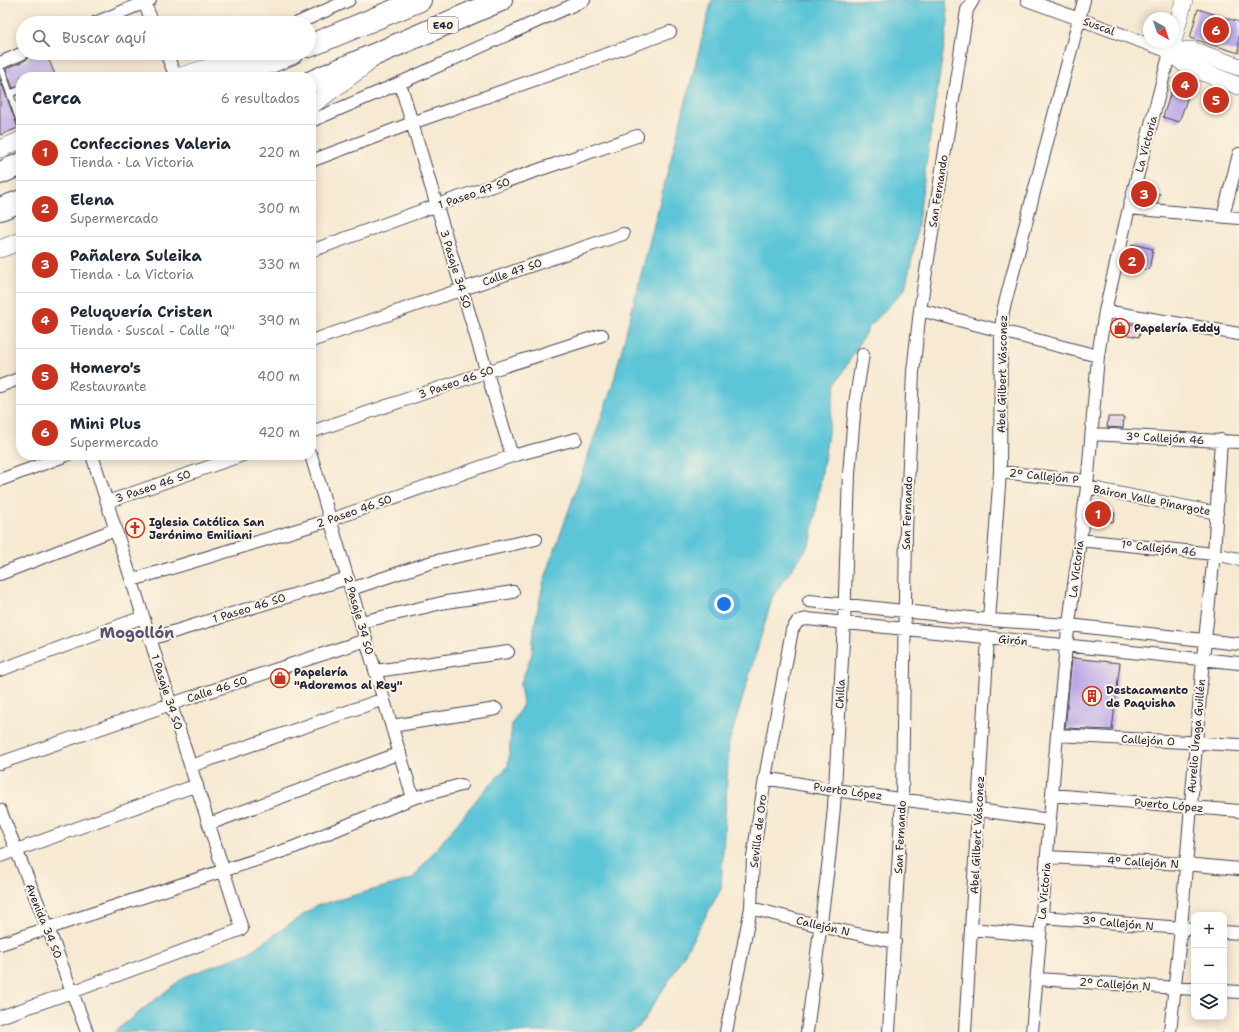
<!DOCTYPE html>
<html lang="es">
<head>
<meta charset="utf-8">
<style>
	:root { --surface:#fff; --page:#f2f2f3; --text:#1f2937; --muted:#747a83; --line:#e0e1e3; --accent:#c8321e }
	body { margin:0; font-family:"Shantell Sans",sans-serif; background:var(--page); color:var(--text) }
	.controls { position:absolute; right:12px; bottom:12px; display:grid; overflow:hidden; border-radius:8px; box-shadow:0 2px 10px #0003 }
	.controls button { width:36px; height:36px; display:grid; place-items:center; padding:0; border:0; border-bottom:1px solid var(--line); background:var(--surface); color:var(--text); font:20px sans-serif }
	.compass { position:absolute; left:1143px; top:12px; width:36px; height:36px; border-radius:50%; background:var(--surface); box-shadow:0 2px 10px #0003; rotate:141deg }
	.you { position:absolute; left:724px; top:604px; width:14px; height:14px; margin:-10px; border:3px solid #fff; border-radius:50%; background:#1a73e8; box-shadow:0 0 0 6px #1a73e833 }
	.badge { display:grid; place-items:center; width:26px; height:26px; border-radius:50%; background:var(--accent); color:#fff; font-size:13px; font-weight:700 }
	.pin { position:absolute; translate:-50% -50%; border:2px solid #fff; box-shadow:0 1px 4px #0006 }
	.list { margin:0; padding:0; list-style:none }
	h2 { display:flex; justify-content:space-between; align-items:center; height:52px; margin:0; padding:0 16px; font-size:17px }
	h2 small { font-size:13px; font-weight:400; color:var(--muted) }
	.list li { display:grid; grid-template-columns:26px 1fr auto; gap:12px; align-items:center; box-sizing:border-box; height:56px; padding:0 16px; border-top:1px solid var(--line) }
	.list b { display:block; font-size:15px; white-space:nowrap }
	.list p { margin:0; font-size:13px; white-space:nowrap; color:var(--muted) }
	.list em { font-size:13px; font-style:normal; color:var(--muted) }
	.icon { flex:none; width:22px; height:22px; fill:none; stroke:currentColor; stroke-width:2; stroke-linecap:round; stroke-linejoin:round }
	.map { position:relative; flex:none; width:1239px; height:1032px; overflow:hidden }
	.search { position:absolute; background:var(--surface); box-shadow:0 2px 10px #0003; left:16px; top:16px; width:300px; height:44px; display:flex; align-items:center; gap:10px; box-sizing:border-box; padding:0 14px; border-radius:22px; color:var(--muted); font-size:15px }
	.panel { position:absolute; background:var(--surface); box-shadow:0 2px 10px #0003; left:16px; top:72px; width:300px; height:388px; border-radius:16px }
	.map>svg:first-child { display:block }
	.water { fill:#5cc5d7; stroke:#3f7489 }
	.building { fill:#bba7e8 }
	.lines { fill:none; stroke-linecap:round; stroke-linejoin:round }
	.lane-casing { stroke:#424052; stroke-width:8 }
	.street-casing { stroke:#424052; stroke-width:14 }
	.secondary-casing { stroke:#424052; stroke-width:18 }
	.highway-casing { stroke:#424052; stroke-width:24 }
	.lane { stroke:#fff; stroke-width:6 }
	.street { stroke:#fff; stroke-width:12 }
	.secondary { stroke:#fff; stroke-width:17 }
	.highway { stroke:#fff; stroke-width:22 }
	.labels { text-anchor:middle; stroke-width:4; stroke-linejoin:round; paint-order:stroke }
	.shield { fill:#fcf5e5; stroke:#63616e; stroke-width:1 }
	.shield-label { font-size:10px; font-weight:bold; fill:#22223b }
	.street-label { font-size:11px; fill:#22223b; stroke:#fcf5e5 }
	.poi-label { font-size:11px; font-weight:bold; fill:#22223b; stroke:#fcf5e5; text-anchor:start }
	.district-label { font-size:15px; font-weight:bold; fill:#585178; stroke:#fcf5e5 }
</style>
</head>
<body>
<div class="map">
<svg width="1239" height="1032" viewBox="0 0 1239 1032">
	<rect width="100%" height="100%" fill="#fcf5e5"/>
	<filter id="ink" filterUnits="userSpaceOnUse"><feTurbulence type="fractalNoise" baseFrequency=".025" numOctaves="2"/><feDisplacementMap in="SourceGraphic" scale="8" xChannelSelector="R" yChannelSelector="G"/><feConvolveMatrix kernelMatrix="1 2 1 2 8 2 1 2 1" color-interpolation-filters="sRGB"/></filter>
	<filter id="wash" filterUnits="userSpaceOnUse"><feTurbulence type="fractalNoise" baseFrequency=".012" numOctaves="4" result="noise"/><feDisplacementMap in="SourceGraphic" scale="16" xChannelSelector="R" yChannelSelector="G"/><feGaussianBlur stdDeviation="0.9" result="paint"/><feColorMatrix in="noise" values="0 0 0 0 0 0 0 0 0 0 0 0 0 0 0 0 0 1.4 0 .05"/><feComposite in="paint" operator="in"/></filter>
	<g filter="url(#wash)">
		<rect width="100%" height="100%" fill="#f7e9d2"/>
		<path class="water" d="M712 0H946L948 21 929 143 915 245 905 289 869 327 836 383 811 542 773 596 729 743 721 889 673 974 639 1027 629 1032H114L184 977 248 953 316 906 412 879 481 794 508 766 512 724 523 704 520 685 532 654 534 628 543 584 612 387Z"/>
		<g id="blocks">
			<path class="building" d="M1198 9 1239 22V53L1190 38Z
				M38 53H46L56 77H21V85L13 88 6 69 26 60 29 56Z
				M0 79 18 128 0 135Z
				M1175 79 1192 85 1179 122 1163 117Z
				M1211 89 1227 95 1221 112 1205 106Z
				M1143 190 1160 194 1157 203 1140 201Z
				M1132 244 1153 249 1149 270 1128 265Z
				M1118 322 1141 326 1139 337 1117 333Z
				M1108 417H1124L1123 428 1107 427Z
				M1097 509 1115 513 1113 522 1095 518Z
				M1072 658 1120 663 1112 730 1065 728Z"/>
		</g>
	</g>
	<g filter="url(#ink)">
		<use href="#blocks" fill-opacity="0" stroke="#424052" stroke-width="1"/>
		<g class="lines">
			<defs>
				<path id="lane" d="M2 71 21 125
					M10 94 21 89"/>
				<path id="street" d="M143 0 153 23
					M1027 0 1170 52 1129 208 1105 311 1098 356 1087 487 1066 646 1057 735 1032 1032
					M95 23 150 0
					M298 23 349 0
					M166 53 176 77
					M0 63 23 53
					M400 83 512 456
					M311 121 400 83 584 0
					M311 161 412 123 670 32
					M1129 208 1239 218
					M1223 216 1239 154
					M311 251 437 205 637 136
					M920 310 1098 356
					M1105 311 1239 334
					M311 341 623 234
					M0 386 21 378
					M311 432 486 372 602 335
					M1092 434 1239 442
					M311 455 413 798
					M1000 472 1087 481
					M0 480 67 455
					M1087 487 1217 513
					M107 502 243 455
					M1080 540 1214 554 1239 559
					M0 574 116 529
					M132 580 330 520 512 456 576 439
					M351 589 432 562 536 539
					M809 601 989 620 1069 625 1239 644
					M989 620 1000 472 1001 332 1003 311 1084 0
					M361 622 446 602 513 592
					M150 639 348 578
					M0 670 143 617
					M376 671 508 652
					M392 726 496 709
					M1057 735 1239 745
					M0 763 171 704 366 640
					M191 766 384 699
					M765 778 835 790 1050 820
					M1052 795 1239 811
					M0 810 48 928 87 1032
					M209 824 400 753
					M0 856 197 785
					M1047 857 1185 864 1239 869
					M751 908 820 926 895 942
					M1042 917 1194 929
					M972 929 1040 936
					M1224 932 1239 933
					M0 944 292 848 413 798 461 785
					M1037 979 1194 989
					M1224 991 1239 992
					M0 1017 72 992 242 929 92 455
					M726 1032 751 908 753 857 765 778 792 630 798 621 807 619 1239 663
					M807 1032 829 859 834 807 844 623 849 474 855 404 863 354
					M889 1032 902 798 906 531 913 372 920 310 967 10 973 0
					M965 1032 988 638
					M1170 1032 1181 928 1203 659 1214 554 1221 440"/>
				<path id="secondary" d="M1173 41 1184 0
					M1170 52 1187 66 1239 86
					M1170 52 1192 50 1239 67
					M177 77 257 53
					M311 106 367 64
					M0 149 21 140
					M0 249 21 241"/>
				<path id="highway" d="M309 46 420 0
					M234 77 292 53
					M311 82 501 0
					M0 173 21 164
					M0 209 21 201"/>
			</defs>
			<use href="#lane" class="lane-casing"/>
			<use href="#street" class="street-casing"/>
			<use href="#secondary" class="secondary-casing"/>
			<use href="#highway" class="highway-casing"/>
			<use href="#lane" class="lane"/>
			<use href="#street" class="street"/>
			<use href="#secondary" class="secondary"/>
			<use href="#highway" class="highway"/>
		</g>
	</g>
	<defs>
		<symbol id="shop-ring" viewBox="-11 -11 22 22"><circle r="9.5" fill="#fcf5e5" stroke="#c8321e" stroke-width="1.5"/><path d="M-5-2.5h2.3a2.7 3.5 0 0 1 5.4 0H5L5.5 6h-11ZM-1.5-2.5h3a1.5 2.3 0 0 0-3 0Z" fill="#c8321e"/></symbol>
		<symbol id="church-ring" viewBox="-11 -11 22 22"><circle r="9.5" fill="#fcf5e5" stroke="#c8321e" stroke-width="1.5"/><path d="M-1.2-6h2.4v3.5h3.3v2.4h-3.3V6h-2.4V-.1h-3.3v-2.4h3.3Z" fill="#c8321e"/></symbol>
		<symbol id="building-ring" viewBox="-11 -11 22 22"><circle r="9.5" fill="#fcf5e5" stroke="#c8321e" stroke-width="1.5"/><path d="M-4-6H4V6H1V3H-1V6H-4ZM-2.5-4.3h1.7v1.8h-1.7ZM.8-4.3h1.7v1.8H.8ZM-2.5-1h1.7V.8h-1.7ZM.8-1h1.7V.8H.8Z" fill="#c8321e"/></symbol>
	</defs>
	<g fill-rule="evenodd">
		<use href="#shop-ring" x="1109" y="317" width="22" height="22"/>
		<use href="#church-ring" x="124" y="517" width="22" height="22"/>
		<use href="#shop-ring" x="269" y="667" width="22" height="22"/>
		<use href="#building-ring" x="1081" y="685" width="22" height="22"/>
	</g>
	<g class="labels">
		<rect class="shield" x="428" y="17" width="30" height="16" rx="3"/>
		<g class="shield-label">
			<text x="443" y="29">E40</text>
		</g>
		<g class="street-label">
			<text transform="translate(1099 26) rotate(20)" y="4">Suscal</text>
			<text transform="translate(1146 144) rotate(-75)" y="4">La Victoria</text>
			<text transform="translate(938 191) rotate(-81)" y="4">San Fernando</text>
			<text transform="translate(474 193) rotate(-19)" y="4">1 Paseo 47 SO</text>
			<text transform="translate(456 269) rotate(73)" y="4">3 Pasaje 34 SO</text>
			<text transform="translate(512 272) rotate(-19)" y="4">Calle 47 SO</text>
			<text transform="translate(1002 374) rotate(-89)" y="4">Abel Gilbert Vásconez</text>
			<text transform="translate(456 382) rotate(-19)" y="4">3 Paseo 46 SO</text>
			<text transform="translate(1165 438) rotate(3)" y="4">3° Callejón 46</text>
			<text transform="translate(1044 476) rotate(6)" y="4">2° Callejón P</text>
			<text transform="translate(153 486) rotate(-19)" y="4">3 Paseo 46 SO</text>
			<text transform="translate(1152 500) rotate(11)" y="4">Bairon Valle Pinargote</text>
			<text transform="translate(354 511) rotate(-19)" y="4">2 Paseo 46 SO</text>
			<text transform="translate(907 513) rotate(-88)" y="4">San Fernando</text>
			<text transform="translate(1159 548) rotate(6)" y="4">1° Callejón 46</text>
			<text transform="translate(1076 569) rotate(-83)" y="4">La Victoria</text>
			<text transform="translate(249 608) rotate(-17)" y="4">1 Paseo 46 SO</text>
			<text transform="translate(359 615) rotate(74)" y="4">2 Pasaje 34 SO</text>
			<text transform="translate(1013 640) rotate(6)" y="4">Girón</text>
			<text transform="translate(217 689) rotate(-18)" y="4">Calle 46 SO</text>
			<text transform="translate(167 692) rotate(72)" y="4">1 Pasaje 34 SO</text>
			<text transform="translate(840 694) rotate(-87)" y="4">Chilla</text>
			<text transform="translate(1196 736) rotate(-85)" y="4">Aurelio Úraga Guillén</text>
			<text transform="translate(1148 740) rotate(3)" y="4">Callejón O</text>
			<text transform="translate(848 791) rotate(8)" y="4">Puerto López</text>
			<text transform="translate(1169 805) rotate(5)" y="4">Puerto López</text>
			<text transform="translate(758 831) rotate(-83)" y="4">Sevilla de Oro</text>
			<text transform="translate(977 835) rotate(-87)" y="4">Abel Gilbert Vásconez</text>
			<text transform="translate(900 837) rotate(-87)" y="4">San Fernando</text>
			<text transform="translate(1143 862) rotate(3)" y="4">4º Callejón N</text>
			<text transform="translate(1044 891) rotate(-85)" y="4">La Victoria</text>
			<text transform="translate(44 921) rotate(68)" y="4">Avenida 34 SO</text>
			<text transform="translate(1118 923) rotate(5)" y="4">3º Callejón N</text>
			<text transform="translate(823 926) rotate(13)" y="4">Callejón N</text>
			<text transform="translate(1115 984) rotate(4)" y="4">2º Callejón N</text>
		</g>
		<g class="poi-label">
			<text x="1134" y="332">Papelería Eddy</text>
			<text x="149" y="526">Iglesia Católica San<tspan x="149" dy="13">Jerónimo Emiliani</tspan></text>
			<text x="294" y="676">Papelería<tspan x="294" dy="13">"Adoremos al Rey"</tspan></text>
			<text x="1106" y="694">Destacamento<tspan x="1106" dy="13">de Paquisha</tspan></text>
		</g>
		<g class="district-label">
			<text x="137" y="638">Mogollón</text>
		</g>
	</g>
</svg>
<div class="controls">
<button>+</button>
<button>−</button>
<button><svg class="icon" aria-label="layers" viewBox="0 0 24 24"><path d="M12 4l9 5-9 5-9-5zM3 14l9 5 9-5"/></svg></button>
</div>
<svg class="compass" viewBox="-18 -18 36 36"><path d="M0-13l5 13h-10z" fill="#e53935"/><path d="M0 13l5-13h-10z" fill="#747a83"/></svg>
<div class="you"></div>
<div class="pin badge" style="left:1098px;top:514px">1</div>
<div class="pin badge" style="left:1132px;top:261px">2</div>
<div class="pin badge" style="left:1144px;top:194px">3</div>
<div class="pin badge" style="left:1185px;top:85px">4</div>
<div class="pin badge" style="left:1216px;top:100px">5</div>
<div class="pin badge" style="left:1216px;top:30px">6</div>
<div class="search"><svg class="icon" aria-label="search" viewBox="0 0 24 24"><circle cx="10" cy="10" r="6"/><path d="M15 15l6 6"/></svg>Buscar aquí</div>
<section class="panel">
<h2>Cerca<small>6 resultados</small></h2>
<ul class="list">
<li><span class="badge">1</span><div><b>Confecciones Valeria</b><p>Tienda · La Victoria</p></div><em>220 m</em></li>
<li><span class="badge">2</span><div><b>Elena</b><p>Supermercado</p></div><em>300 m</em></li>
<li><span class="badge">3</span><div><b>Pañalera Suleika</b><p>Tienda · La Victoria</p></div><em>330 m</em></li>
<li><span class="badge">4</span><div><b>Peluquería Cristen</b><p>Tienda · Suscal - Calle &quot;Q&quot;</p></div><em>390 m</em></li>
<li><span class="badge">5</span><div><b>Homero's</b><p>Restaurante</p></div><em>400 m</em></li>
<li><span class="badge">6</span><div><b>Mini Plus</b><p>Supermercado</p></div><em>420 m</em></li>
</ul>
</section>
</div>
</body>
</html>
